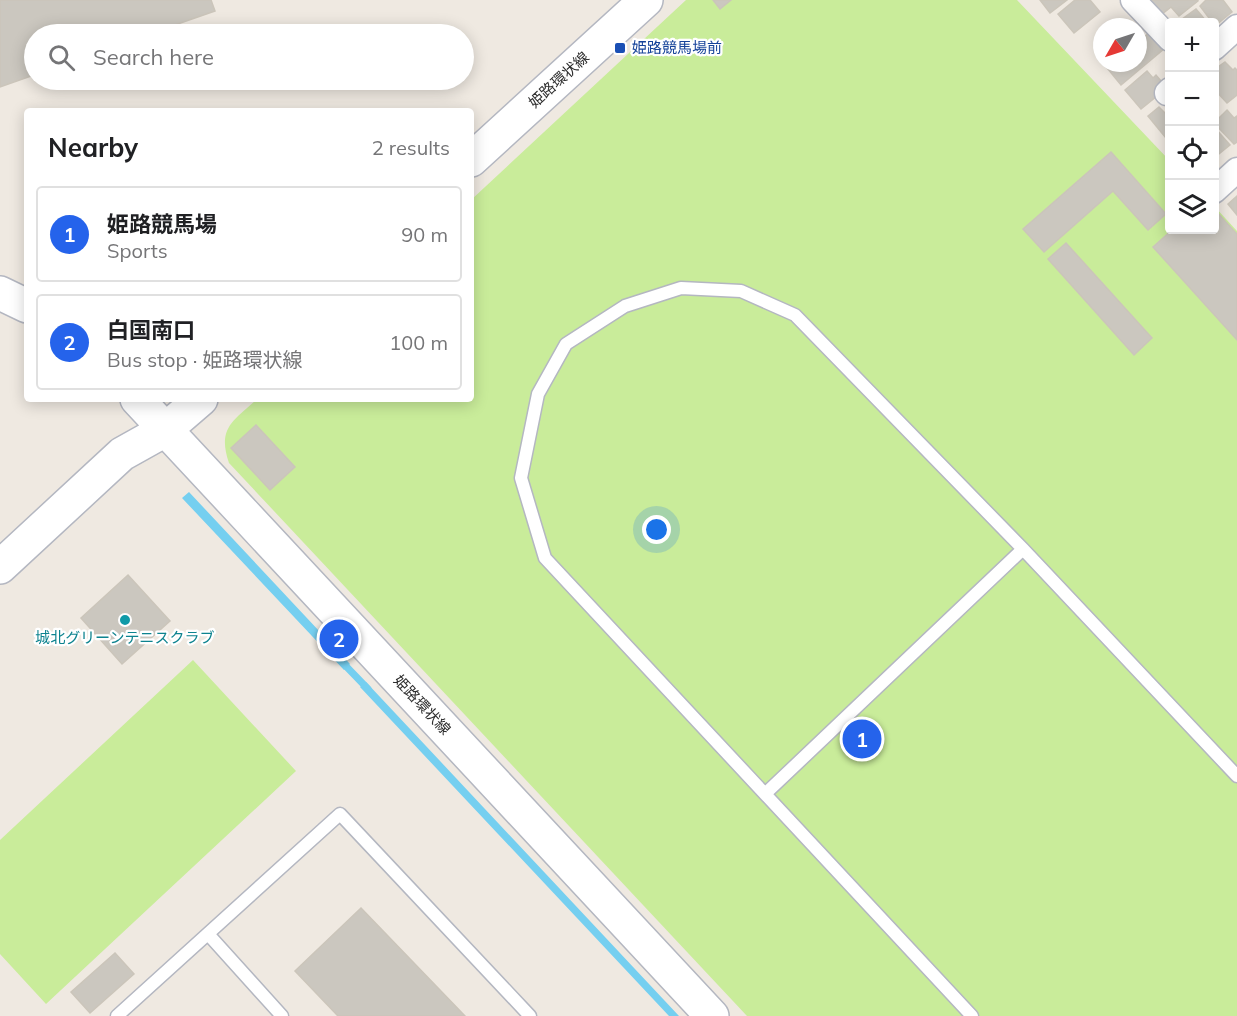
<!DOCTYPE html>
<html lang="en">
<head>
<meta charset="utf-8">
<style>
	:root { --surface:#fff; --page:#f2f2f2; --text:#202124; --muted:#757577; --line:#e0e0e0; --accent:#2563eb }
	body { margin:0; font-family:Mulish,"Noto Sans JP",sans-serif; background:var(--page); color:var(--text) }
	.controls { position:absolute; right:18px; top:18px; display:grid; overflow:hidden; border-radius:6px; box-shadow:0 3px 15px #0003 }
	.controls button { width:54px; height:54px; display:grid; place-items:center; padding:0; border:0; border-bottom:2px solid var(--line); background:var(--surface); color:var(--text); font:30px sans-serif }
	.compass { position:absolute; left:1093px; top:18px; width:54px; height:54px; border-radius:50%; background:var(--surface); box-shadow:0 3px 15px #0003; rotate:231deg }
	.you { position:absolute; left:657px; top:530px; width:21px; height:21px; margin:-15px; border:4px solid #fff; border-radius:50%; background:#1a73e8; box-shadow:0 0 0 9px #1a73e833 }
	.badge { display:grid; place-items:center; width:39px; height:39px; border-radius:50%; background:var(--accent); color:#fff; font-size:20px; font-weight:700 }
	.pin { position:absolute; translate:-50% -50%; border:3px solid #fff; box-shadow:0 2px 6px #0006 }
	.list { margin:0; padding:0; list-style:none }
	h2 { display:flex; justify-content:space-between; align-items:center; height:78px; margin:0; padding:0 24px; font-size:26px }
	h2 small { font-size:20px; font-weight:400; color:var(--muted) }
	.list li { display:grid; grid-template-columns:39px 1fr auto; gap:18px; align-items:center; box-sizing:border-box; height:96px; margin:0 12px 12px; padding:0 12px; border:2px solid var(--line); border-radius:6px }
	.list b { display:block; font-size:22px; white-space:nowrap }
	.list p { margin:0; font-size:20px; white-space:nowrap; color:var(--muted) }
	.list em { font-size:20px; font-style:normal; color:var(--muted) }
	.icon { flex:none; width:33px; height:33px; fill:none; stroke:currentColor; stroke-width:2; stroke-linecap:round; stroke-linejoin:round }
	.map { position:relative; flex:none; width:1237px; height:1016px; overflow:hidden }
	.search { position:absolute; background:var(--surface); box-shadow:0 3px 15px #0003; left:24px; top:24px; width:450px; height:66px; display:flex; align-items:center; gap:15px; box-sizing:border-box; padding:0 21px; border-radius:33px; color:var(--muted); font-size:22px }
	.panel { position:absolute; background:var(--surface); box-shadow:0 3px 15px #0003; left:24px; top:108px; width:450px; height:294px; border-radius:6px }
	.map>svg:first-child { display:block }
	.pitch { fill:#c9ec9a }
	.water { fill:#75cff0 }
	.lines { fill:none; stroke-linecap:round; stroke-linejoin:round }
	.stream { stroke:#75cff0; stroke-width:7 }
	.building { fill:#cbc7bf; stroke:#cbc5ba; stroke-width:1.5 }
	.lane-casing { stroke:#b4b7c1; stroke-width:15 }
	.street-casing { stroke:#b4b7c1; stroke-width:27 }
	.secondary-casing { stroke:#b4b7c1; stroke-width:36 }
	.lane { stroke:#fff; stroke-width:12 }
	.street { stroke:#fff; stroke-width:24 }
	.secondary { stroke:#fff; stroke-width:33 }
	.transit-dot { fill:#1a4fb4; stroke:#fff; stroke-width:2 }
	.culture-dot { fill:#0f9aa8; stroke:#fff; stroke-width:2 }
	.labels { text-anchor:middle; stroke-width:4.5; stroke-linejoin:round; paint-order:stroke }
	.transit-label { font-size:15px; fill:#164399; stroke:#fff; text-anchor:start }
	.street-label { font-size:15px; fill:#2e2e2e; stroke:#fff }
	.culture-label { font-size:15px; fill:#0d838f; stroke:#fff }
</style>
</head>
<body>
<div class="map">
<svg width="1237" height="1016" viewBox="0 0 1237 1016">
	<rect width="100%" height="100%" fill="#efe9e1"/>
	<path class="pitch" d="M686 0H1017L1169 160 1170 230H1214L1215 207 1237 231V1016H747L229 463C217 428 233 421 257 399H471V200Z
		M193 660 296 771 46 1004 0 954V840Z"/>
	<path class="water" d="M189 492 350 664 344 670 182 498Z
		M366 682 679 1016H669L360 687Z"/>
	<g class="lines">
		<path class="stream" d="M340 660 368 689"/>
	</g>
	<path class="building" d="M0 0H211L215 11 149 34H34V75L0 87Z
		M713 0H731L720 9Z
		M1040 0H1067L1050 13Z
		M1075 0H1090L1100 12 1074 33 1058 14Z
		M1152 0H1198V1L1179 16 1171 7 1161 15 1150 2Z
		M1206 0H1223L1232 12 1215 26 1200 6Z
		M1196 9 1207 22H1178Z
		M1150 32 1164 49 1121 85 1103 63H1138V42Z
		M1225 62 1233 70 1235 68 1237 70V95L1227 103 1214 89V70Z
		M1147 71 1153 78 1156 75 1167 88 1141 109 1125 90Z
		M1159 107 1170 118V143L1148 116Z
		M1227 110 1234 118 1237 116V142L1234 144 1214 123Z
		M1214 127 1230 145 1214 158Z
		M1111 152 1166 214 1148 230 1113 191 1044 252 1023 229Z
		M1237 196V215L1228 204Z
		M1214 209 1237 234V340L1153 247 1172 230H1214Z
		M1066 243 1152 338 1134 355 1048 259Z
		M256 425 295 467 270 490 231 448Z
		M128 575 170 621 122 664 81 618Z
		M361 908 465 1016H338L295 971Z
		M115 953 134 974 90 1013 71 992Z"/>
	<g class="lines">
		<defs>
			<path id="lane" d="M765 794 1023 549
				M208 934 282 1016
				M117 1016 340 814 530 1016
				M972 1016 545 558 521 478 538 394 566 344 625 306 681 288 741 291 795 315 1023 549 1237 776"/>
			<path id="street" d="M1133 0 1170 39
				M1214 48 1237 27
				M1167 93 1170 90
				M1214 191 1237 170"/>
			<path id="secondary" d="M471 160 646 0
				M0 293 27 306
				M137 399 712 1016
				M0 567 122 454 165 430 201 399"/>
		</defs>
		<use href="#lane" class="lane-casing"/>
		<use href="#street" class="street-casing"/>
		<use href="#secondary" class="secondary-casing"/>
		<use href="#lane" class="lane"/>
		<use href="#street" class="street"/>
		<use href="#secondary" class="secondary"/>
	</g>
	<rect class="transit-dot" x="614" y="42" width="12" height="12" rx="3"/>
	<circle class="culture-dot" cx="125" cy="620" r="6"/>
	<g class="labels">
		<g class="transit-label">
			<text x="632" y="53">姫路競馬場前</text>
		</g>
		<g class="street-label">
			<text transform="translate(559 80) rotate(-42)" y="5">姫路環状線</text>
			<text transform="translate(422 705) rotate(47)" y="5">姫路環状線</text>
		</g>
		<g class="culture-label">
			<text x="125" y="643">城北グリーンテニスクラブ</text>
		</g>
	</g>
</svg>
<div class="controls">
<button>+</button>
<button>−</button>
<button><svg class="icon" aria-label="locate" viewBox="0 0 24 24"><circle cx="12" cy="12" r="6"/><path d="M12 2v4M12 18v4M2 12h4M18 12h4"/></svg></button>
<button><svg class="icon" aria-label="layers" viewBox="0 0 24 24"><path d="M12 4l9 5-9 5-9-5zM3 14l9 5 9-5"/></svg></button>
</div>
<svg class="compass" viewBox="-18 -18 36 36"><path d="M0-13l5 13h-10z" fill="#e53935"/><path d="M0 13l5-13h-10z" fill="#757577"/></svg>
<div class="you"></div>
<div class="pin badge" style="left:862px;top:739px">1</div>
<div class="pin badge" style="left:339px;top:639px">2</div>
<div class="search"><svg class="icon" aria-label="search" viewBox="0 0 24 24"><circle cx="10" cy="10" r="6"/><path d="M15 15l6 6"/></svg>Search here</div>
<section class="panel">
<h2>Nearby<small>2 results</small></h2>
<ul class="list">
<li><span class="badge">1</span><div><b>姫路競馬場</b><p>Sports</p></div><em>90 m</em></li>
<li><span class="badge">2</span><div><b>白国南口</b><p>Bus stop · 姫路環状線</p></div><em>100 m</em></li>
</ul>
</section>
</div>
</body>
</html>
